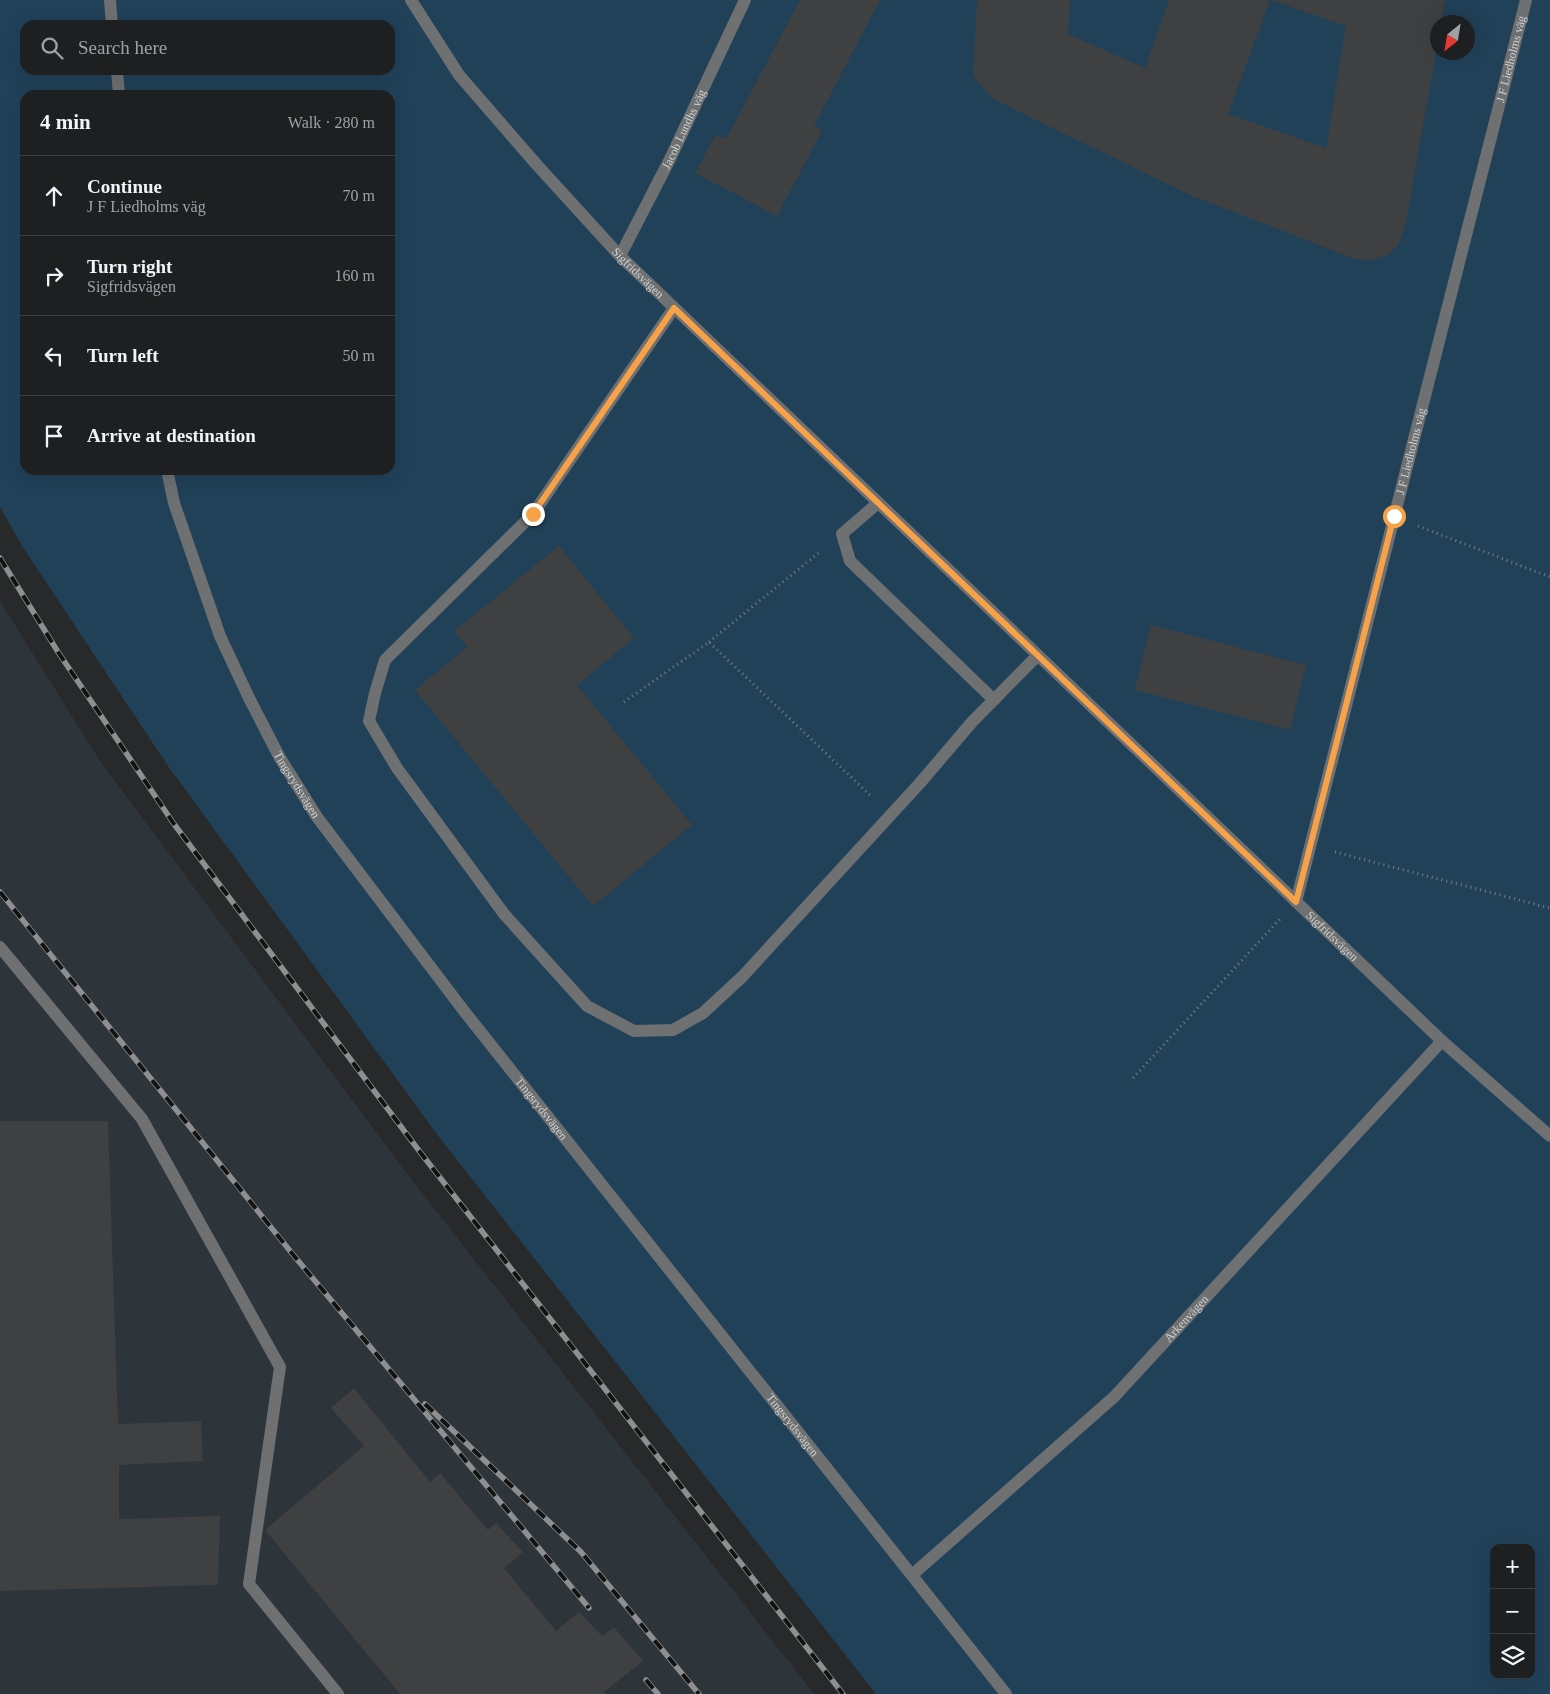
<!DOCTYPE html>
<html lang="en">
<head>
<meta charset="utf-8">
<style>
	:root { --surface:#1d1f20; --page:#2a2c2d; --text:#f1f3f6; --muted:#a0a2a5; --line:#3b3d3e }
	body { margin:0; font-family:"Times New Roman",serif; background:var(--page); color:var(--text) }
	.controls { position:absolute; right:15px; bottom:15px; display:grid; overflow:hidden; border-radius:10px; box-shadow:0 5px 20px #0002 }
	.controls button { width:45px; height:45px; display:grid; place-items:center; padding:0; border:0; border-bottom:1px solid var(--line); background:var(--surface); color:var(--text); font:25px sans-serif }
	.compass { position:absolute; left:1430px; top:15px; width:45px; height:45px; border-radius:50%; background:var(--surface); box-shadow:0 5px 20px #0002; rotate:210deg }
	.stop { position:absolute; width:15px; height:15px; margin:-11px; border:4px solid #f7a149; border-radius:50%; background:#fff }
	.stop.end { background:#f7a149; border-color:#fff; box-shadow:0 1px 5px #0008 }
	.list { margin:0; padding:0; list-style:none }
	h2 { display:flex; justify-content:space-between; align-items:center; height:65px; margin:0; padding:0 20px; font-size:21px }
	h2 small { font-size:16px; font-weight:400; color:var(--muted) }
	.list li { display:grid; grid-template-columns:32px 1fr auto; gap:15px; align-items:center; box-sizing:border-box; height:80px; padding:0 20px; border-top:1px solid var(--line) }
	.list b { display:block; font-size:19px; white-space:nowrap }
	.list p { margin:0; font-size:16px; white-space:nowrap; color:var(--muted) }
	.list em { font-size:16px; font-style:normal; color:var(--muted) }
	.icon { flex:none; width:28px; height:28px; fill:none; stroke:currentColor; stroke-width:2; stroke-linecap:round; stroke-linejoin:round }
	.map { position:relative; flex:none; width:1550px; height:1694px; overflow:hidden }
	.search { position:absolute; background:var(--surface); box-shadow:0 5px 20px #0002; left:20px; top:20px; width:375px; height:55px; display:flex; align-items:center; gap:12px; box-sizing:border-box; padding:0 18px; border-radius:15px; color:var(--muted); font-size:19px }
	.panel { position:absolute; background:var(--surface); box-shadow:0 5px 20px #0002; left:20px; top:90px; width:375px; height:385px; border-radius:15px }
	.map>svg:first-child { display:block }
	.built { fill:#2d343a }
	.green { fill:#214159; fill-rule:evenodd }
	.building { fill:#3e4042 }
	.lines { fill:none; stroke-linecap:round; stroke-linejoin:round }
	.path { stroke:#7b7d7f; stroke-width:3; stroke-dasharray:1 4; stroke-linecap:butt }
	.minor { stroke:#6e7072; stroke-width:12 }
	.rail-casing { stroke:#8d8f90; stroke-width:5.5 }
	.rail { stroke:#111212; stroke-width:4; stroke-dasharray:11; stroke-linecap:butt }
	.route { stroke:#f7a149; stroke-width:6 }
	.labels { text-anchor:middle; stroke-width:4.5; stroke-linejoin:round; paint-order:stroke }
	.street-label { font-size:12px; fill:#d0d2d3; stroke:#111212 }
</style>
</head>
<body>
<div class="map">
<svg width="1550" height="1694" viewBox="0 0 1550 1694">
	<rect width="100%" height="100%" fill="#27292b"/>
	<path class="built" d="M0 601 100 761 405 1171 814 1694H0Z"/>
	<path class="green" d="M0 0H1550V1694H876L439 1137 168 766 24 549 0 507ZM1438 22H1468V52H1438ZM25 25H390V70H25ZM25 95H390V470H25ZM1494 1548H1531V1675H1494Z"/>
	<path class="building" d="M800 0H880L814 126 822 131 777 216 695 173 716 134 726 139Z
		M977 0H1070L1068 34 1145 68 1169 0H1270L1228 114 1326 148 1346 26 1271 0H1445L1441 22H1438V41L1405 227 1398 245 1388 255 1370 260 1355 259 1190 195 993 99 973 76Z
		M559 546 634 638 577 685 692 825 593 906 415 690 467 647 454 631Z
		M1151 625 1306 665 1290 730 1135 690Z
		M0 1121H108L118 1424 201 1421 203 1461 119 1465V1519L220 1516 218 1585 0 1591Z
		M354 1388 430 1482 440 1473 488 1530 496 1523 523 1552 504 1568 556 1631 579 1612 602 1636 614 1627 643 1661 604 1692 605 1694H400L265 1530 364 1446 331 1408Z"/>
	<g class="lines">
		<path class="path" d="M1418 526 1550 577
			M709 642 821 551
			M624 702 709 642 872 797
			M1335 852 1550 908
			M1133 1078 1280 919"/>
		<g class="minor">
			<path d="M110 0 112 25"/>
			<path id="s1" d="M411 0 459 75 537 165 620 256 1442 1041 1550 1136"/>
			<path d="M117 70 119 95"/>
			<path id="s2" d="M620 256 670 159 745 0"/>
			<path d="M674 308 533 514 385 660 375 693 369 721 397 768 504 914 587 1006 634 1031 673 1030 703 1013 742 977 920 783 972 722 1037 656"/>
			<path id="s3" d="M167 470 174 503 220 636 249 698 280 758 317 817 464 1011 1006 1694"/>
			<path d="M878 503 842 534 850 561 994 700"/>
			<path id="s4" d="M1296 902 1526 0"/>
			<path d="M0 947 142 1119 280 1367 249 1584 338 1694"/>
			<path id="s5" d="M912 1575 1114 1397 1442 1041"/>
		</g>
		<defs>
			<path id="rail" d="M0 558 58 652 174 824 420 1152 843 1694
				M0 892 295 1257 589 1608
				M425 1404 581 1552 699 1694
				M646 1680 658 1694"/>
		</defs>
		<use href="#rail" class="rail-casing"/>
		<use href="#rail" class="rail"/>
	</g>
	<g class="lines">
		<path class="route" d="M533 514 674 308 1296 902 1394 516"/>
	</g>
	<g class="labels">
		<g class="street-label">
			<text dy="4" stroke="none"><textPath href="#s4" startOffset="870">J F Liedholms väg</textPath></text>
			<text dy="4" stroke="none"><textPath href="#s2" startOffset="142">Jacob Lundhs väg</textPath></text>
			<text dy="4" stroke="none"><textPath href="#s1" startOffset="356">Sigfridsvägen</textPath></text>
			<text dy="4" stroke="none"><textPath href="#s4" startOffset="465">J F Liedholms väg</textPath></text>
			<text dy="4" stroke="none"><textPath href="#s3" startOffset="342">Tingsrydsvägen</textPath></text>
			<text dy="4" stroke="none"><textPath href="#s1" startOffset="1316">Sigfridsvägen</textPath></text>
			<text dy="4" stroke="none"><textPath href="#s3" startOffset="748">Tingsrydsvägen</textPath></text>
			<text dy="4" stroke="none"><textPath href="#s5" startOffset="376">Arkenvägen</textPath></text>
			<text dy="4" stroke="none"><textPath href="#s3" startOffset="1152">Tingsrydsvägen</textPath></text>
		</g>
	</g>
</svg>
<div class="controls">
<button>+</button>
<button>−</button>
<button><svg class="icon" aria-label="layers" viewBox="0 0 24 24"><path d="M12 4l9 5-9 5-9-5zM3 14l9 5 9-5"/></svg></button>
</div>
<svg class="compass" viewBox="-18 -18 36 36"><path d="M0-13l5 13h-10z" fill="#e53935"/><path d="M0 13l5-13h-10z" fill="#a0a2a5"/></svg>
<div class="stop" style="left:1394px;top:516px"></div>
<div class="stop end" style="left:533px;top:514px"></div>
<div class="search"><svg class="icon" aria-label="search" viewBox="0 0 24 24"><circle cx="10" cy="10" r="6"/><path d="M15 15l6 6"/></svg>Search here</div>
<section class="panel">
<h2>4 min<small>Walk · 280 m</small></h2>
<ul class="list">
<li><svg class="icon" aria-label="ahead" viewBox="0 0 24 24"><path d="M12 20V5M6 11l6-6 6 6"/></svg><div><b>Continue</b><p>J F Liedholms väg</p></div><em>70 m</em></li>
<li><svg class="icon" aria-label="right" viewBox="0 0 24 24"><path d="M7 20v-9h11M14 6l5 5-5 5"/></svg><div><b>Turn right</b><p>Sigfridsvägen</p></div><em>160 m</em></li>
<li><svg class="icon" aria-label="left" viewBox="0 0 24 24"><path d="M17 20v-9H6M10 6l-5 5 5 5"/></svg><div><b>Turn left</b></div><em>50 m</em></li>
<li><svg class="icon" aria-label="arrive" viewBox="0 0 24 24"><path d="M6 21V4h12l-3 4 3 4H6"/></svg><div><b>Arrive at destination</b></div></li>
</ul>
</section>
</div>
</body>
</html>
